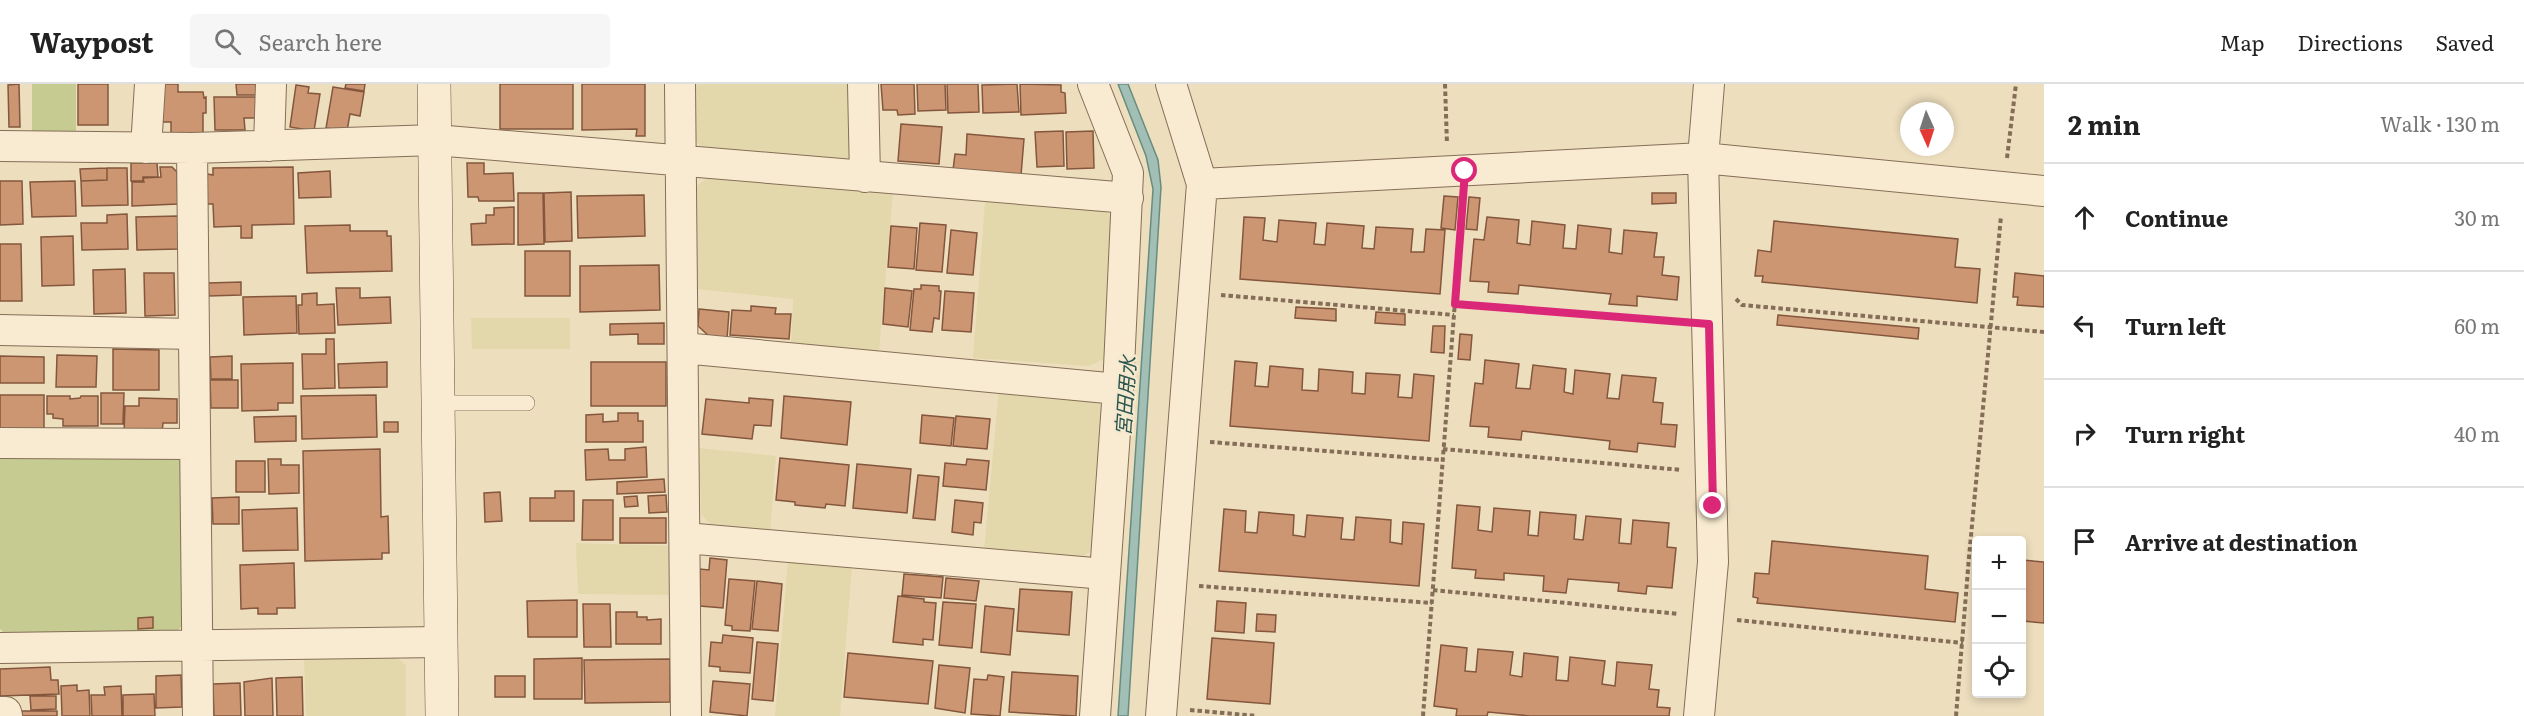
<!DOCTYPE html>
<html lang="en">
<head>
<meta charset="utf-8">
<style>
	:root { --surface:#fff; --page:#f6f6f6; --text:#222; --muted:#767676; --line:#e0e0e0 }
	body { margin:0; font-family:Literata,"Noto Sans JP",serif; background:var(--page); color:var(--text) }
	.controls { position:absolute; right:18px; bottom:18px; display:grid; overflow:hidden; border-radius:6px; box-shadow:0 3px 9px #0003 }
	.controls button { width:54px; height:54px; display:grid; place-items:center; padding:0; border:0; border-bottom:2px solid var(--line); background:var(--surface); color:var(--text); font:30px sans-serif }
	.compass { position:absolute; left:1900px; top:18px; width:54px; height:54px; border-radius:50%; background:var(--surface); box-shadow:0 3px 9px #0003; rotate:177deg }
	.stop { position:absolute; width:18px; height:18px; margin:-14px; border:4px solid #db2777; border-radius:50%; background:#fff }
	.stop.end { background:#db2777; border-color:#fff; box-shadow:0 2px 6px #0008 }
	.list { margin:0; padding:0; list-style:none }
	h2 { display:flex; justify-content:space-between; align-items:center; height:78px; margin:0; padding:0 24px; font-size:26px }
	h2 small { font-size:20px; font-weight:400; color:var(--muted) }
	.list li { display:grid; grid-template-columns:39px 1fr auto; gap:18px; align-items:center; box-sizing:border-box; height:108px; padding:0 24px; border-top:2px solid var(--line) }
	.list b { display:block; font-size:22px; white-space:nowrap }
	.list em { font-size:20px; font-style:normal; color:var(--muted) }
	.icon { flex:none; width:33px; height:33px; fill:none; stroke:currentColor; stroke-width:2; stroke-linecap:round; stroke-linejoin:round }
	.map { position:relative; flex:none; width:2044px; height:632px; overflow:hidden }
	header { display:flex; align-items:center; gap:36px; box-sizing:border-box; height:84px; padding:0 30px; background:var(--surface); border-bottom:2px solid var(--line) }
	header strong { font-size:28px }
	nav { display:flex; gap:33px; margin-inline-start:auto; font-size:21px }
	.search { width:420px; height:54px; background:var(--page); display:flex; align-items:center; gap:15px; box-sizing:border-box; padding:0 21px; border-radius:6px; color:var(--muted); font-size:22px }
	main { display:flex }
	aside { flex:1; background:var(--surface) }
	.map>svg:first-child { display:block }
	.farmland { fill:#e3d8ab }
	.green { fill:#c6cb92 }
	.water { fill:#a1bfb5; stroke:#698c82; stroke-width:1.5 }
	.building { fill:#cc9673; stroke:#84573d; stroke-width:1.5 }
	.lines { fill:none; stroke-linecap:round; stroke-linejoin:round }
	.lane-casing { stroke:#856e57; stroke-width:16 }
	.street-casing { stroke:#856e57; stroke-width:32 }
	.secondary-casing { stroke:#674f3a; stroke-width:34 }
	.path { stroke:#856e57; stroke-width:4; stroke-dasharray:4.5 3; stroke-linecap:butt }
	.lane { stroke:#f9ebd1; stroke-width:15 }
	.street { stroke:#f9ebd1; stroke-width:30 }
	.secondary { stroke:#f9ebd1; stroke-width:33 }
	.route { stroke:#db2777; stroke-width:8 }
	.labels { text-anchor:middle; stroke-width:4.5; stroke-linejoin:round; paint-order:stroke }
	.water-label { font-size:20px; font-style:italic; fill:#2b5551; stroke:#f5e8cd }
</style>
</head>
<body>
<header>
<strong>Waypost</strong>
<div class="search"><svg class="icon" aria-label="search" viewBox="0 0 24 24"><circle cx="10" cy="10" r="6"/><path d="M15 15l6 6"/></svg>Search here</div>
<nav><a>Map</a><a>Directions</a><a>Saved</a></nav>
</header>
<main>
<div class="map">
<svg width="2044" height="632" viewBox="0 0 2044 632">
	<rect width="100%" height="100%" fill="#eddebe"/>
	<path class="farmland" d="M694 0H852V70L842 81 705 69 695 55Z
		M707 94 893 110 879 267 791 261 793 215 697 205 695 103Z
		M985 118 1107 128 1115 137 1107 274 1089 282 973 274Z
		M471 234H570V265H472Z
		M999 305 1094 314 1102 322 1094 465 1080 474 984 466Z
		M699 364 776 372 770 449 714 445 701 430Z
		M576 459 673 462V511L578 510Z
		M788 476 852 481 840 632H775Z
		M396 573 406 581V632H306L304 575Z"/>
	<path class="green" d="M32 0H76V48H32Z
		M0 370 177 372 183 379 185 539 175 549 5 550 0 545Z"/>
	<path class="water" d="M1118 0H1128L1158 76 1161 103 1128 632H1118L1153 105 1146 72Z"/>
	<path class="building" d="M19 0 20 43H9L8 1Z
		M78 0H108V41H78Z
		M161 0H178V8H203L204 14 206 13V29H203V49L171 50V38H161Z
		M236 0H256V11H237Z
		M346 0H365L364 7 345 4Z
		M500 0H573V45H500Z
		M582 0H645V52H636L637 45 582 46Z
		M881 0H914L915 30 898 31 897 26H883Z
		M917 0H945L946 26 918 27Z
		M947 0H978L979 28 948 29Z
		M1017 0 1019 28 983 29 982 1Z
		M1020 0 1061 1V8L1065 9 1066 29 1021 31Z
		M296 1 309 3 308 9 320 10 314 47 290 43Z
		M333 3 364 8 360 32 350 30 347 47 326 44Z
		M214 13H256V34H244L245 46H215Z
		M901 40 942 43 939 80 898 77Z
		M1063 47 1064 82 1037 83 1035 48Z
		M1093 47 1094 84 1067 85 1066 48Z
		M967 50 1024 55 1021 91 953 86 955 70 966 71Z
		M131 79H157L158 93H143V97H131Z
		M467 79H484V90L513 89 514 117H479L478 113H468Z
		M160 83H172L177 88 178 120 132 122V98H144L143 94 161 93Z
		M293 83 294 140 252 141V154H241V142L214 143 213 120H207V90L213 91V84Z
		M107 84H127L128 121 82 122 81 97 107 96Z
		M107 84V96L81 97 80 85Z
		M330 87 331 113 299 114 298 89Z
		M0 97H22L23 140 0 141Z
		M75 97 76 132 32 133 30 98Z
		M571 108 572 157 545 158 544 109Z
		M518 109H543L544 160 518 161Z
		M1652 109H1676V119L1652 120Z
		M644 111 645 152 578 154 577 112Z
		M1444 112 1458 113 1455 146 1441 144Z
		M1469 113 1480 114 1477 146 1466 145Z
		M514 123V160L472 161 471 140 486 139V131H494V124Z
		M127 130 128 165 82 166 81 139H107V131Z
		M178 132 179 165 137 166 136 133Z
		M1244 133 1265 134 1263 156 1277 158 1279 136 1316 139 1314 160 1325 161 1327 139 1364 142 1362 164 1374 165 1376 143 1413 145 1411 168H1424L1426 145 1445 146 1440 210 1240 195Z
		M1487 133 1519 136 1517 159 1530 161 1532 137 1565 141 1563 164 1576 165 1578 141 1611 145 1609 168 1622 170 1624 146 1657 149 1654 173H1664L1662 191 1679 193 1677 216 1637 212V222L1609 220 1611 210 1519 201 1518 210 1488 208 1489 198 1470 197 1474 155 1484 156Z
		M1774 137 1958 155 1955 183 1980 185 1977 219 1762 198 1763 192H1755L1758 166 1771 168Z
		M920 139 946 141 942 188 916 186Z
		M350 141V147H387V152H391L392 187 307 189 305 142Z
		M891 142 917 144 914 185 888 183Z
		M951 146 977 149 973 191 947 189Z
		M73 152 74 201 42 202 41 153Z
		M0 160H21L22 217H0Z
		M525 167H570V212H525Z
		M659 181 660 226 580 228V182Z
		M125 185 126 229 94 230 93 186Z
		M144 189H174L175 231 145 232Z
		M2015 189 2044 192V223L2017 221 2018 213H2013Z
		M241 198V211L209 212 208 199Z
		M921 201 939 202V207H941L939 235 934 234 932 248 910 246 914 205H921Z
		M336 204H360V214L390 213 391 239 338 241Z
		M885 204 912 207 908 243 883 240Z
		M945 207 974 209 971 248 942 246Z
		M317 209V221L334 220 335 249 299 250 298 221H302V210Z
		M296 212 297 249 244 251 243 213Z
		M751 222 776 224 775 230H791L789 255 730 251 732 226 751 227Z
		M1296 223 1336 225V237L1295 234Z
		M699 225 729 228 727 255 711 254 698 242Z
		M1376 228 1405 230V241L1375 239Z
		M1778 231 1919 244 1918 255 1777 241Z
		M664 239V260H638V250L610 251V240Z
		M1433 242H1445L1444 269 1431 268Z
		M1460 250 1472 251 1470 276 1458 275Z
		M326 255H334L335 304 303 305 302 270H326Z
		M113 265 159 266V306H113Z
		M57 271 97 272 96 303H56Z
		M0 272 44 273V299H0Z
		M232 272V295H211L210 273Z
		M1485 276 1519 280 1516 304 1530 305 1533 281 1566 285 1564 308 1573 310 1575 286 1610 290 1607 314 1619 315 1622 291 1656 294 1653 318 1663 319 1661 340 1677 341 1675 363 1638 359 1637 368 1609 365 1610 357 1522 347 1521 356 1488 353 1489 343 1470 342 1475 299 1483 300Z
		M1235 277 1257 279 1255 302 1268 303 1270 282 1303 285 1302 306 1318 307 1319 285 1353 288 1352 309 1365 310 1366 289 1400 291 1398 313 1412 314 1414 290 1434 292 1429 357 1230 342Z
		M387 278V303L339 304 338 280Z
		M591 278H666V322H591Z
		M293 279V319H278V326L242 327 241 280Z
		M210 296H238V324H211Z
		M101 309H124L123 340H101Z
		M0 311H44V347L0 346Z
		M376 311 377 353 302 355 301 312Z
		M47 312H70V315L80 314 81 312H98V342H63V335L53 334V330H47Z
		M784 312 851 318 847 361 781 354Z
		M139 314 177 315V339H163L162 349 124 348 125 322H139Z
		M749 314 773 316 771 342 754 341 752 355 702 350 706 315 749 319Z
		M618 329H638V337H643V358H586V331L603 330V338L618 337Z
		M922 331 954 334 951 362 920 359Z
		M296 332V357L255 358 254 333Z
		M956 332 990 335 987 365 953 362Z
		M384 338H398V348H384Z
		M646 363 647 393 586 396 585 366 608 365 609 376H625V365Z
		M380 365 381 433 388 432 389 469H382V475L305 477 303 367Z
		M780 374 849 381 845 422 826 420 825 424 795 421V418L776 416Z
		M268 375H281V381H299V409L269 410Z
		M967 375 989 377 986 406 943 402 945 379 966 381Z
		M236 377H265V408H236Z
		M857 380 911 385 907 429 853 424Z
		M918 391 939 393 935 436 913 434Z
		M664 395 665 408 617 410V398Z
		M555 407H574V437H530V414H555Z
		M500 408 502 437 485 438 484 409Z
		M666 411 667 428 649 429 648 412Z
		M637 412 638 422 625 423 624 413Z
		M239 413V440H213L212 414Z
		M583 416H613V456H582Z
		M955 416 983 419 981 439 974 438 973 451 952 448Z
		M1457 421 1480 423 1478 446 1492 448 1494 424 1530 427 1528 451 1538 452 1540 428 1576 431 1574 455 1583 456 1586 432 1621 435 1619 459 1631 460 1633 436 1669 439 1667 463 1676 464 1672 504 1647 502 1646 510 1618 507 1619 499 1568 495 1566 509 1543 507 1544 492 1504 489V496L1475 494 1476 486 1452 484Z
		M297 424 298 466 243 467 242 426Z
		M1224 425 1246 427 1245 448 1257 449 1259 428 1294 431 1293 451 1305 453 1307 431 1343 434 1341 455 1354 456 1356 433 1391 436 1390 458 1402 460 1403 438 1424 440 1419 502 1219 487Z
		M620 434H666V459H620Z
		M1772 457 1928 472 1925 505 1958 509 1955 538 1757 519 1758 514 1753 513 1755 489 1769 490Z
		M710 474 727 476 723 524 700 522V485L709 486Z
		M2022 476 2044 478V539L2022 537Z
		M294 479 295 524H277V530H258V524L241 525 240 481Z
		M904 490 943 493 941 514 902 511Z
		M946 494 979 497 976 517 944 514Z
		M729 495 755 497 750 547 732 546V542L725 541Z
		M757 497 782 500 778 547 752 545Z
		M1020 505 1072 508 1069 551 1017 547Z
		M898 512 924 515V518L936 519 933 556 923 555V561L893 558Z
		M577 516V553H528L527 517Z
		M1217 517 1246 519 1244 549 1215 547Z
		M943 518 976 520 972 564 939 561Z
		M583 520H610L611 563H584Z
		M985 522 1014 525 1010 571 981 568Z
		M616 528H637V533H647V536L661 535V560H616Z
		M1257 530 1276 531 1275 548 1256 547Z
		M153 533V544L138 545V534Z
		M723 551 753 554 750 589 720 587V583L709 582 711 558 722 559Z
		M1212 554 1274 559 1270 620 1207 615Z
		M757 558 778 560 773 617 752 615Z
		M1441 561 1467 564 1465 587 1476 588 1478 565 1513 568 1510 591 1522 593 1524 569 1558 573 1556 596 1568 597 1570 573 1605 577 1602 600 1615 602 1617 578 1652 581 1649 605 1659 606 1657 623 1670 624 1669 632H1530L1488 628 1487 632H1456L1457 625 1434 622Z
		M848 569 933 577 928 620 844 613Z
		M582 574V615H534V575Z
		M670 575V618L585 619 584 576Z
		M939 581 970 584 965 629 935 624Z
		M50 583 51 596H58L59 610 0 612V585Z
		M1012 588 1078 592 1076 632 1009 628Z
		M181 591 182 623 156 624V592Z
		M988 591 1004 593 1000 632 971 630 974 595 987 596Z
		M495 592H525V613H495Z
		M302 593 303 632H277L276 594Z
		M272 594 273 632H245L244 598Z
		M713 597 750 600 747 632 710 628Z
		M240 599 241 632H214L213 600Z
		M77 601V607L89 606 90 632H62L61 602Z
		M121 602 122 632H92L91 611H105L104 603Z
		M154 610 155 632H123V611Z
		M30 612H56V625L31 626Z
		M22 627H57V632H22Z"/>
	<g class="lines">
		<defs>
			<path id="lane" d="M438 319H527"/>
			<path id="street" d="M680 0 686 632
				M863 0 865 93
				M1093 0 1128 89 1118 305 1095 632
				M0 62 192 64 435 56 1128 114
				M269 62 271 0
				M146 64 150 0
				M192 64 198 632
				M1202 100 1703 74 2044 107
				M0 246 193 250
				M683 264 1118 305
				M0 359 194 360
				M685 454 1105 490
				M0 564 440 558
				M0 628H6L7 632
				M1161 632 1202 100 1171 0
				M1699 632 1713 478 1703 74 1709 0"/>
			<path id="secondary" d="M434 0 442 632"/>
		</defs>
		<use href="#lane" class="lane-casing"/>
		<use href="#street" class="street-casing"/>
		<use href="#secondary" class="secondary-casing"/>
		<path class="path" d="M1445 0 1447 60
			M2007 74 2016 0
			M1221 211 1454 231
			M1736 215 1742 221 2044 248
			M1454 220 1678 237
			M1210 358 1442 376
			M1443 365 1682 386
			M1199 502 1432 519
			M1433 506 1679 530
			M1737 536 1963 559
			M1190 626 1257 632
			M1423 632 1463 114
			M1956 632 1969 473 2001 132"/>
		<use href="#lane" class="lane"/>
		<use href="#street" class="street"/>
		<use href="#secondary" class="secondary"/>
	</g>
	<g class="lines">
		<path class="route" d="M1465 87 1455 220 1709 240 1713 422"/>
	</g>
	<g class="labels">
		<g class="water-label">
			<text transform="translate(1126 312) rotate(-86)" y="7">宮田用水</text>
		</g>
	</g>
</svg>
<div class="controls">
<button>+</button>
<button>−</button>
<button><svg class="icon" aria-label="locate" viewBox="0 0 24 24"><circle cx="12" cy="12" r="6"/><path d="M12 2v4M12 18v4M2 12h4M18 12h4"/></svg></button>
</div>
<svg class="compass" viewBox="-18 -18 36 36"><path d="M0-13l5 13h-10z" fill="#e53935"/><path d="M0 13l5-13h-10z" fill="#767676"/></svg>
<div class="stop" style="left:1465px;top:87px"></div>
<div class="stop end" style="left:1713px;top:422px"></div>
</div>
<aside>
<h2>2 min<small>Walk · 130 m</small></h2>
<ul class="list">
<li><svg class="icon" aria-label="ahead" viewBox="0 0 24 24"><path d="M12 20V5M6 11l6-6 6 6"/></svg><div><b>Continue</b></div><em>30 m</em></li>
<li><svg class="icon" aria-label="left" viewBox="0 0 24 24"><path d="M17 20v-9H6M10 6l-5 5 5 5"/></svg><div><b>Turn left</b></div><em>60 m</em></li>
<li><svg class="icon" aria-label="right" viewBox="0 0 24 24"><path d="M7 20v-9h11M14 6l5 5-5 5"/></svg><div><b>Turn right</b></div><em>40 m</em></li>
<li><svg class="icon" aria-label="arrive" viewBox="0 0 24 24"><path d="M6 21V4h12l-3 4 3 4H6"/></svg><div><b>Arrive at destination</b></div></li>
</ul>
</aside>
</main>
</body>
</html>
